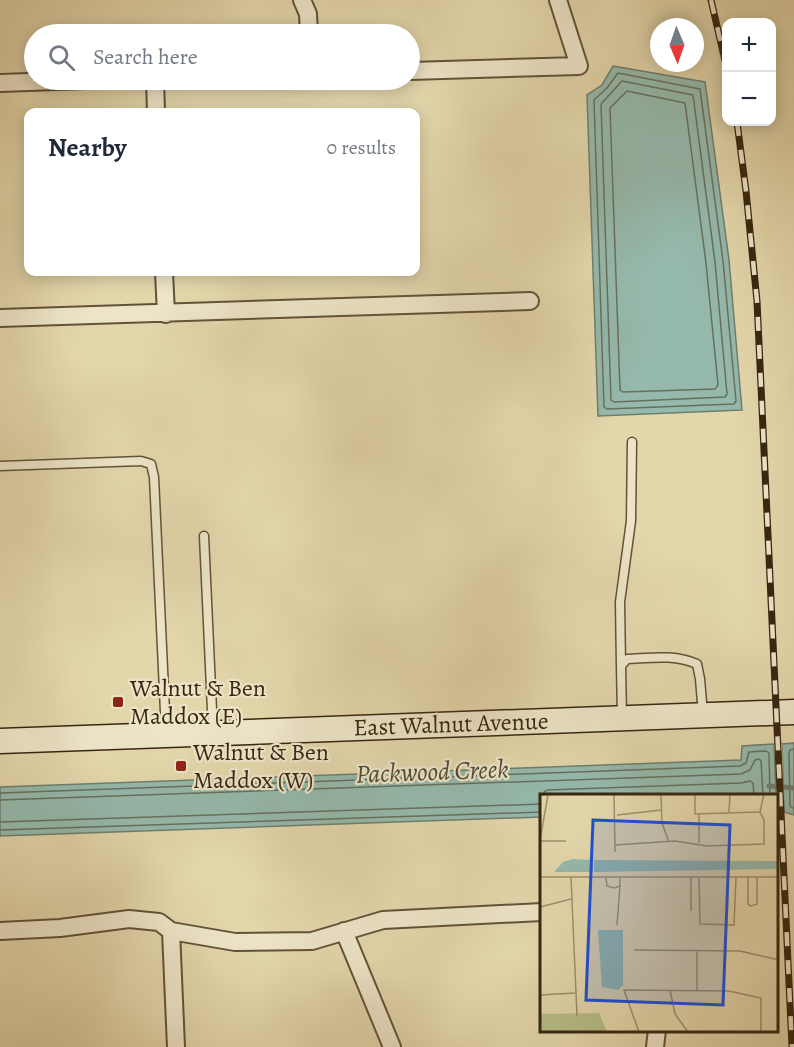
<!DOCTYPE html>
<html lang="en">
<head>
<meta charset="utf-8">
<style>
	:root { --surface:#fff; --page:#f2f2f3; --text:#1f2937; --muted:#747a83; --line:#e0e1e3 }
	body { margin:0; font-family:Alegreya,serif; background:var(--page); color:var(--text) }
	.controls { position:absolute; right:18px; top:18px; display:grid; overflow:hidden; border-radius:12px; box-shadow:0 3px 15px #0003 }
	.controls button { width:54px; height:54px; display:grid; place-items:center; padding:0; border:0; border-bottom:2px solid var(--line); background:var(--surface); color:var(--text); font:30px sans-serif }
	.compass { position:absolute; left:650px; top:18px; width:54px; height:54px; border-radius:50%; background:var(--surface); box-shadow:0 3px 15px #0003; rotate:178deg }
	.list { margin:0; padding:0; list-style:none }
	h2 { display:flex; justify-content:space-between; align-items:center; height:78px; margin:0; padding:0 24px; font-size:26px }
	h2 small { font-size:20px; font-weight:400; color:var(--muted) }
	.icon { flex:none; width:33px; height:33px; fill:none; stroke:currentColor; stroke-width:2; stroke-linecap:round; stroke-linejoin:round }
	.map { position:relative; flex:none; width:794px; height:1047px; overflow:hidden }
	.search { position:absolute; background:var(--surface); box-shadow:0 3px 15px #0003; left:24px; top:24px; width:396px; height:66px; display:flex; align-items:center; gap:15px; box-sizing:border-box; padding:0 21px; border-radius:33px; color:var(--muted); font-size:22px }
	.panel { position:absolute; background:var(--surface); box-shadow:0 3px 15px #0003; left:24px; top:108px; width:396px; height:168px; border-radius:12px }
	.map>svg:first-child { display:block }
	.water { fill:#95b9ac; stroke:#6f7f6e; stroke-width:1.5 }
	.pier { fill:#e3d6ab }
	.lines { fill:none; stroke-linecap:round; stroke-linejoin:round }
	.shore { stroke:#66705e; stroke-width:1.5 }
	.stream { stroke:#6f7f6e; stroke-width:5 }
	.service-casing { stroke:#625338; stroke-width:11 }
	.minor-casing { stroke:#625338; stroke-width:20 }
	.secondary-casing { stroke:#372711; stroke-width:27 }
	.service { stroke:#ede4c8; stroke-width:8 }
	.minor { stroke:#ede4c8; stroke-width:16 }
	.secondary { stroke:#ede4c8; stroke-width:24 }
	.rail-casing { stroke:#372711; stroke-width:7 }
	.rail { stroke:#ede4c8; stroke-width:4.5; stroke-dasharray:14; stroke-linecap:butt }
	.poi-dot { fill:#8f2418; stroke:#ede4c8; stroke-width:2 }
	.labels { text-anchor:middle; stroke-width:4.5; stroke-linejoin:round; paint-order:stroke }
	.poi-label { font-size:24px; fill:#372711; stroke:#ede4c8; text-anchor:start }
	.street-label { font-size:24px; fill:#372711; stroke:#ede4c8 }
	.water-label { font-size:26px; font-style:italic; fill:#4e4c38; stroke:#ede4c8 }
	.inset-road { fill:none; stroke:#9e906d; stroke-width:1.5 }
	.view { fill:#1d4ed8; fill-opacity:0.15; stroke:#1d4ed8; stroke-width:3 }
	.inset-edge { fill:none; stroke:#372711; stroke-width:3 }
</style>
</head>
<body>
<div class="map">
<svg width="794" height="1047" viewBox="0 0 794 1047">
	<rect width="100%" height="100%" fill="#e3d6ab"/>
	<filter id="stains"><feTurbulence type="fractalNoise" baseFrequency=".00333" numOctaves="4"/><feColorMatrix values="0 0 0 0 .2 0 0 0 0 .09 0 0 0 0 .02 0 0 0 .5 -.17"/></filter>
	<radialGradient id="worn" r=".72"><stop offset=".6" stop-color="#630" stop-opacity="0"/><stop offset="1" stop-color="#630" stop-opacity=".3"/></radialGradient>
	<path class="water" d="M613 66 705 82 729 260 742 410 598 416 587 95 602 85Z
		M794 743V815L784 812 782 744Z
		M774 744 776 795H542V817L0 836V787L741 760 742 746Z"/>
	<path class="pier" d="M774 744H777L779 795 778 798Z
		M779 744H782L784 812H781Z"/>
	<g class="lines">
		<path class="shore" d="M618 73 700 89 723 261 736 401 734 404 607 409 604 407 594 100 607 88Z
			M622 81 693 95 715 262 727 394 725 397 614 402 611 400 601 104Z
			M627 91 685 103 706 263 718 385 715 389 623 392 620 390 610 108Z
			M794 749 790 750 789 753 790 806 794 809
			M0 793 740 766 746 763 749 752 766 751 769 753 770 795
			M545 795 544 792 547 790 741 783 750 781 753 783 754 795
			M0 800 741 774 750 770 755 760 759 759 761 761 763 795
			M0 822 542 804
			M0 830 542 812"/>
		<path class="stream" d="M769 786 794 788"/>
		<defs>
			<path id="service" d="M0 466 141 461 151 464 154 477 166 733
				M204 536 213 732
				M621 666 620 602 631 521 632 442
				M622 717 621 666 627 659C651 658 674 654 697 664L700 679 703 714"/>
			<path id="minor" d="M302 0 308 14 309 34
				M410 71 579 66 558 0
				M155 80 156 112
				M0 83 86 80
				M164 272 166 314
				M0 318 530 301
				M0 931 60 928 129 919 159 922 171 931 235 942 312 941 383 920 542 912
				M171 931 176 1047
				M344 931 392 1047
				M655 1047 657 1030"/>
			<path id="secondary" d="M0 741 794 712"/>
		</defs>
		<use href="#service" class="service-casing"/>
		<use href="#minor" class="minor-casing"/>
		<use href="#secondary" class="secondary-casing"/>
		<use href="#service" class="service"/>
		<use href="#minor" class="minor"/>
		<use href="#secondary" class="secondary"/>
		<defs>
			<path id="rail" d="M711 0 726 65
				M737 122 746 191 757 301 792 1047"/>
		</defs>
		<use href="#rail" class="rail-casing"/>
		<use href="#rail" class="rail"/>
	</g>
	<g class="poi-dot">
		<rect x="112" y="696" width="12" height="12" rx="3"/>
		<rect x="175" y="760" width="12" height="12" rx="3"/>
	</g>
	<g class="labels">
		<g class="poi-label">
			<text x="130" y="696">Walnut &amp; Ben<tspan x="130" dy="28">Maddox (E)</tspan></text>
			<text x="193" y="760">Walnut &amp; Ben<tspan x="193" dy="28">Maddox (W)</tspan></text>
		</g>
		<g class="street-label">
			<text transform="translate(451 724) rotate(-2)" y="8">East Walnut Avenue</text>
		</g>
		<g class="water-label">
			<text transform="translate(432 771) rotate(-2)" y="9">Packwood Creek</text>
		</g>
	</g>
	<g transform="translate(540 794)">
		<rect width="238" height="238" fill="#e3d6ab"/>
		<path d="M59 219 67 238H0V220Z" fill="#b6bd87"/>
		<path d="M33 65 53 66V78H14L23 68ZM54 66 238 67 239 75 54 78ZM58 136H83V191L78 196 62 193Z" fill="#95b9ac"/>
		<path class="inset-road" d="M74 0 75 58M121 0 122 29 129 48M155 0V20L220 18M0 1 24 0M189 18 190 0M159 20V49M77 21 121 16M0 46 8 1M0 47H26M75 51 135 47 167 52 224 50V26L220 18 224 0M0 83H239M31 83 37 222M151 83V117M208 83V110L211 112 217 110V83M66 84 67 92 74 94 80 92V84M159 84 160 130 194 131 196 83M0 113 31 105M77 131 80 92M94 156 200 157 239 166M157 156V197M130 196 135 220 148 238M0 201 35 199M99 238 84 196 189 197 221 204V238"/>
		<path class="view" d="M53 26 190 31 183 211 46 206Z"/>
		<rect width="238" height="238" class="inset-edge"/>
	</g>
	<rect width="100%" height="100%" filter="url(#stains)"/>
	<rect width="100%" height="100%" fill="url(#worn)"/>
</svg>
<div class="controls">
<button>+</button>
<button>−</button>
</div>
<svg class="compass" viewBox="-18 -18 36 36"><path d="M0-13l5 13h-10z" fill="#e53935"/><path d="M0 13l5-13h-10z" fill="#747a83"/></svg>
<div class="search"><svg class="icon" aria-label="search" viewBox="0 0 24 24"><circle cx="10" cy="10" r="6"/><path d="M15 15l6 6"/></svg>Search here</div>
<section class="panel">
<h2>Nearby<small>0 results</small></h2>
<ul class="list">
</ul>
</section>
</div>
</body>
</html>
